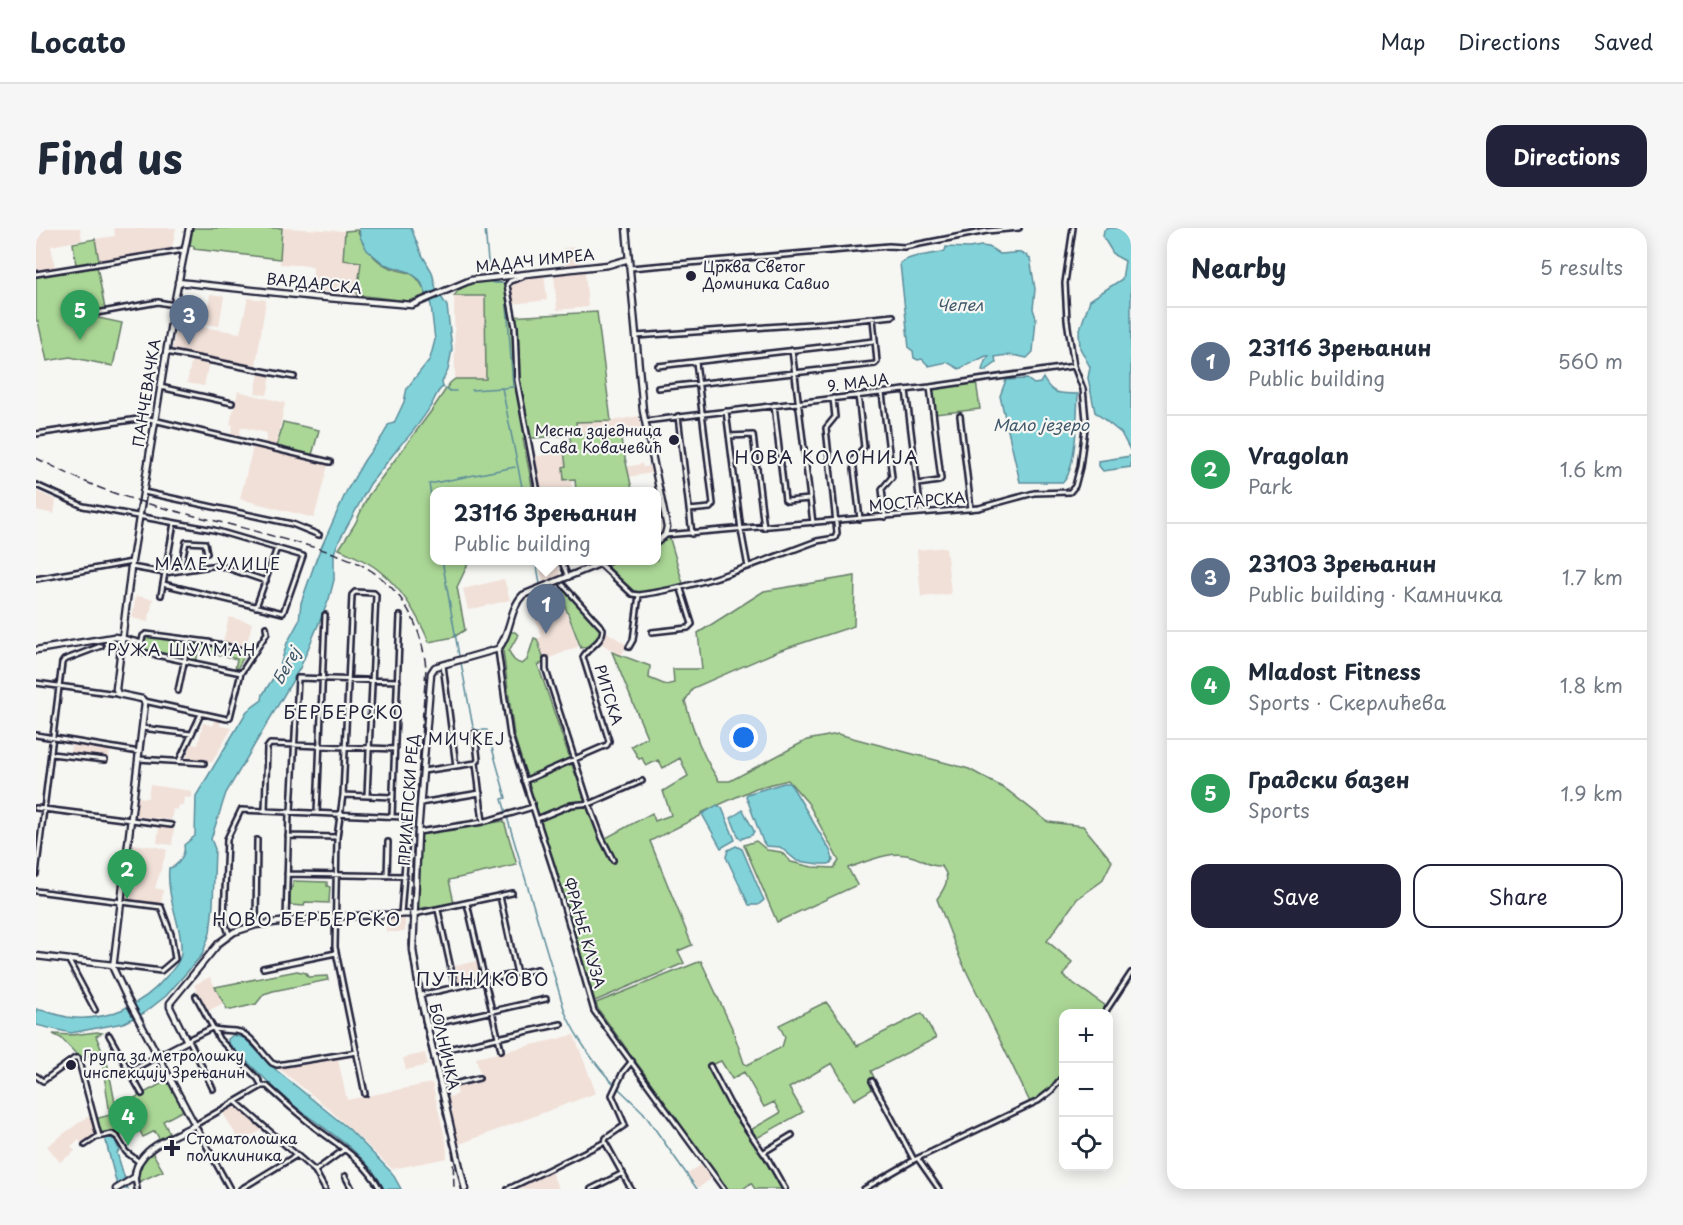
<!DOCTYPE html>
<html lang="en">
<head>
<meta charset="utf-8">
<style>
	:root { --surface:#fff; --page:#f6f6f7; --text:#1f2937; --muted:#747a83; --line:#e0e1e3; --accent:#22223b }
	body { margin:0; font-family:"Playpen Sans",sans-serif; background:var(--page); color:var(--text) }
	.controls { position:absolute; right:18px; bottom:18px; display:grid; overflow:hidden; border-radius:12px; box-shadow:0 3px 15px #0003 }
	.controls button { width:54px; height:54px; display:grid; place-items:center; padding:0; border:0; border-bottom:2px solid var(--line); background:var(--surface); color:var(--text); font:30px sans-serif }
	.you { position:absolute; left:708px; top:510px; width:21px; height:21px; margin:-15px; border:4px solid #fff; border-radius:50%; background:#1a73e8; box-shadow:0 0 0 9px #1a73e833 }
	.badge { display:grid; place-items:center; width:39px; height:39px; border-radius:50%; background:var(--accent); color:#fff; font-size:20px; font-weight:700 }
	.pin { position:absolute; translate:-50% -50px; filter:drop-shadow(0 2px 3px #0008) }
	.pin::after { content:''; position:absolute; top:32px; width:21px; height:18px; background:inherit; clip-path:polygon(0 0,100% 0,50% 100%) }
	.popup { position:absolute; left:394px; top:259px; width:231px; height:78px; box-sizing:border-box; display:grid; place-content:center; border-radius:12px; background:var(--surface); filter:drop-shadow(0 2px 4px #0005); font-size:20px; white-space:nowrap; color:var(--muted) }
	.popup b { font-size:22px; color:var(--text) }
	.popup::after { content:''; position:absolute; left:50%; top:100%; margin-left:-12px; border:12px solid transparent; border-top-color:var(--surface) }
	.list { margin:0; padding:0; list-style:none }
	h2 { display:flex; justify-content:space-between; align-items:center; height:78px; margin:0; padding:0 24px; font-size:26px }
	h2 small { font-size:20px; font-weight:400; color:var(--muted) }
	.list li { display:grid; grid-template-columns:39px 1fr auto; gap:18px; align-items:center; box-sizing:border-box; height:108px; padding:0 24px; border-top:2px solid var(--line) }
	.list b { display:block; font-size:22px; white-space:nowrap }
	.list p { margin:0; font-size:20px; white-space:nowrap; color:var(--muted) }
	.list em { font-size:20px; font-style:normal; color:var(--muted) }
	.actions { display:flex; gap:12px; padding:18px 24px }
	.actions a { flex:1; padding:14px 0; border:2px solid var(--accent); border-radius:18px; text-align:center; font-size:21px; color:var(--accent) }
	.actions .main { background:var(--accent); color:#fff }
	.icon { flex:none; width:33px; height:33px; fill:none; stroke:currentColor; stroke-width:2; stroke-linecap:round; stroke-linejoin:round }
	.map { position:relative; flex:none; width:1095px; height:961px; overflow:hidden; border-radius:18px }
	header { display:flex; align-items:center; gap:36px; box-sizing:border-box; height:84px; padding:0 30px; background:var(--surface); border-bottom:2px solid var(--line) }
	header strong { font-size:28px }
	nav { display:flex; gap:33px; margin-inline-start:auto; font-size:21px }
	.intro { display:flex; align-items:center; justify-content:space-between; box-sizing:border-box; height:144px; padding:0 36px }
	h1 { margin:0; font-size:42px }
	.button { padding:15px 27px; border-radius:18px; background:var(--accent); color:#fff; font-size:21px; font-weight:700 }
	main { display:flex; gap:36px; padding:0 36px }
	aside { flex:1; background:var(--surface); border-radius:18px; box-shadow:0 3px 15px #0003 }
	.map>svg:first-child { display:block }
	.built { fill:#f1e0d8 }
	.green { fill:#aad796; stroke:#667c68; stroke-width:1.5 }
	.water { fill:#82d3d9; stroke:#5c8c9a; stroke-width:1.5 }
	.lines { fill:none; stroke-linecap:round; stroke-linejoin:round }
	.stream { stroke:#5c8c9a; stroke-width:1.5 }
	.minor-casing { stroke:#22223b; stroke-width:8 }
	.tertiary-casing { stroke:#22223b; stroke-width:9 }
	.minor { stroke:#f6f6f2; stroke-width:3 }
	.tertiary { stroke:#f6f6f2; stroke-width:4.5 }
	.rail { stroke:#22223b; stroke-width:1.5; stroke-dasharray:9 4.5; stroke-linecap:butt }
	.poi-dot { fill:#22223b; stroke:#f6f6f2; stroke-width:2 }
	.labels { text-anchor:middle; stroke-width:4.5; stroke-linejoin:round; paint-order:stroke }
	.street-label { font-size:15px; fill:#22223b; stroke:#f6f6f2 }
	.poi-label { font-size:15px; fill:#22223b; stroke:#f6f6f2; text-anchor:start }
	.water-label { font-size:16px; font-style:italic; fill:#3f576a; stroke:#f6f6f2 }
	.neighbourhood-label { font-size:16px; letter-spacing:1.5px; fill:#22223b; stroke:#f6f6f2 }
	.quarter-label { font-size:18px; letter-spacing:1.5px; fill:#22223b; stroke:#f6f6f2 }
</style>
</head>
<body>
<header>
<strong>Locato</strong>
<nav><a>Map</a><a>Directions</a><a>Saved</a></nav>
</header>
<div class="intro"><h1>Find us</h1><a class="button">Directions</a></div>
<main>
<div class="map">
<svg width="1095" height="961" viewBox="0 0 1095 961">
	<rect width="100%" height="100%" fill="#f6f6f2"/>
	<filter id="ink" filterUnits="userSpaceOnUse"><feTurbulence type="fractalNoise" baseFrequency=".0167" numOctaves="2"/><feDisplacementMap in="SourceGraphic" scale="12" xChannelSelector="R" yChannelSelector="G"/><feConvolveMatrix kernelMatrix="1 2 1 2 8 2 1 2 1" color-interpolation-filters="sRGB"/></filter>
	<g filter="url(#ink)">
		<path class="built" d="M0 0H44L46 12 15 18 19 40 0 43Z
			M78 0H140L136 20 63 33 59 11 79 8Z
			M247 0 309 3 307 32 326 34 321 67 276 63 277 38 244 36Z
			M541 19 542 36 529 38 527 20Z
			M549 44 552 79 521 82 518 47Z
			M508 45 511 72 476 76 474 54 487 50 492 46Z
			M174 66 188 68 183 98 170 96Z
			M418 68H449L450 151H419Z
			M212 70 230 72 220 137 136 124 141 95 204 105Z
			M156 129 173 133 168 158 151 155Z
			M223 145 235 147 231 167 219 165Z
			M202 163 249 175 240 218 229 216 231 205 205 199 203 209 195 207 197 197 194 196Z
			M603 188 605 201 541 206 540 194 575 193Z
			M535 214 536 222 530 239 527 240 528 253H535L536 263H504L497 229 508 227V223L520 221V216Z
			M217 219 292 237 278 290 204 271Z
			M606 236 607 239 615 238 616 245 592 249 590 239Z
			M0 263 20 272 18 286 0 282Z
			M910 319 915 366 885 369 881 322Z
			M502 333H520L525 347 507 354Z
			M468 351 474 372 432 382 427 361Z
			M522 363 543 418 509 432 501 411 506 409 493 374Z
			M100 368 117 371 112 394 96 390Z
			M193 389 216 395 210 420 187 414Z
			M569 403 591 417 585 428 563 414Z
			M178 492 185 493 184 498 196 500 176 534 150 532 155 516 162 517 167 495 177 498Z
			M35 516 74 522 73 531 34 525Z
			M114 557 156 563 155 570 148 569 147 577H142V582L137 581 135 592 98 588 100 569 112 570Z
			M123 599 138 601 136 617 121 615Z
			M96 616 122 619 131 622 119 660 127 662 125 677 89 672Z
			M350 687H369V704H350Z
			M441 733 445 750 424 755 422 753 419 738Z
			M174 749 187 775 172 783 158 757Z
			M538 807 560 865 421 917 415 885 417 883 411 870 422 866 420 859 446 852 440 830Z
			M389 825 392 837 370 842 367 830Z
			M319 826V828L302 832 311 872 396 855 410 914 411 930 356 941 292 880 241 839Z
			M201 877 228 901 204 914 187 885Z
			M55 886 61 905 60 908 47 917 43 912 35 918 39 923 24 934 11 918Z
			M667 935 678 949 662 960 652 946Z
			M515 944 523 961H480L504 949Z"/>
		<path class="green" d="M157 0H246L244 31 158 21V18L154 17Z
			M321 2C328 15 334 28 347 36 371 50 376 35 391 67L372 73 321 67 325 34 307 32 309 3Z
			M59 11 63 33 40 37 37 15Z
			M61 38 69 81 44 86 86 95 77 138 34 129 11 133 2 93H0V49Z
			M448 53 469 55 472 89 561 84 575 193 540 194 541 206 583 203 596 261 587 262 586 264 540 263 539 251 528 252 527 239 530 238 528 223 535 222 534 207 487 211 497 263 399 264V332L440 333 433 334 421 359 429 402 418 409 393 414C381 386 366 360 341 341 331 333 316 327 303 321L319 296 332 268 396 182 414 155 419 151H450L449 68H418C426 56 434 55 448 53Z
			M940 153 944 181 899 186 896 159Z
			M247 194 283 202 276 227 241 219Z
			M629 309 634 311 648 359 604 366 597 365 567 336 576 333 621 332V314Z
			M819 348 818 398 742 423 657 460 649 473C657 502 666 528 683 553H694L771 512 802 506 933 541 971 562 1012 594 1047 598 1076 633 1066 653 1041 671 1011 713 1036 734 1027 748 1070 778 1066 785 1028 786C1027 801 1031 829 1027 843 1024 857 1007 870 994 874L924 730 901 671C909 660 916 649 905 638 891 638 890 633 878 629 856 621 832 633 812 640L821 657 741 694 708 617 720 613 731 622 745 624 755 634 776 639 798 640 803 633 772 575 752 552 720 560 665 585 664 588 614 613 656 717 642 723 648 735 559 773 478 507 467 422 474 404H479L482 407 473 423C477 430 476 433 486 436L491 432 498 410 501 411 509 434 502 437 538 543 575 633H578L568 611 616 585 619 593 635 587 627 563 652 548 644 530 627 540 622 532 610 538 606 530 603 531 595 518 611 509 576 424 614 438 613 450 630 457 638 455 637 441H666L662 405 728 363Z
			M529 360 566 402 559 416 545 420 524 365Z
			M121 407 152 412 147 431 106 423 110 408Z
			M153 411 210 425 201 441H199L201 431 163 422 160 433 149 431Z
			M468 593 481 637 413 652 418 675 380 681 385 606Z
			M257 653 291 654V658L294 659 293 675 269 674 268 678 254 677V660L257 659Z
			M665 733 696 800 708 835 711 837 746 819 749 809 743 797 790 774 810 800 821 818 886 785 900 810 835 843 841 856 837 858 838 860 818 872 796 835 753 860 767 884 719 911 713 903 744 885 738 874 728 879 708 844 696 851 685 833 672 838C684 865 702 889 719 913 729 928 738 945 747 961H719L715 955 707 961H691L562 781 560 775Z
			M261 743 270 745 272 749 291 748 292 752 237 763 228 766 220 776 195 782 191 781 179 759Z
			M61 804 66 805 60 808 72 838 80 880 132 852 148 882 127 893 135 908 125 914 119 903 107 909 102 899 99 900 90 888 82 892 86 914 79 907 63 908 59 891 74 887 65 826 43 829 25 810 17 806 36 807Z
			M115 922 127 943 100 955V937Z"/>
		<path class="water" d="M323 0H375L385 25 396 44 400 61 411 78 416 121 412 142 406 154 407 159C400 163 399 172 394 179 390 186 372 211 366 215L334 256 303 313 298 325V352L293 371 264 440 190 565 175 611 179 621 177 677 174 705 166 727 130 768 108 785 87 795 35 805 0 797V781C10 783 21 787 31 789 68 795 107 777 130 749 136 743 144 734 145 726 147 697 130 673 133 640 142 639 150 626 148 617L159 608 160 568 211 483 226 472 227 466 243 441 251 415 263 393 265 375 281 329 311 262C317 253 322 243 328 233 336 220 347 212 352 197L358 195 368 174 371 160 394 131 399 112 395 77 384 52 373 44 348 36 331 22 324 9Z
			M1074 0H1095V224L1085 205 1059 184 1052 150 1054 139 1044 120 1043 104 1054 72 1086 51 1089 33 1078 27 1067 9 1068 2Z
			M945 18 953 19 964 26C976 26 984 21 994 30L999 61 997 81 1000 90 997 124 991 130C980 127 970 126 959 129L960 135 949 143 946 142 949 133 953 128H950L923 141 911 134 893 138 886 131 882 132 878 130 877 123 873 120 864 35C877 26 894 28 909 23L910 19 933 20Z
			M1007 150C1017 168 1023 165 1042 166 1041 186 1040 243 1027 254H984L964 168 970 152 991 151 998 156 1004 155Z
			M1095 228V239L1067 243 1063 238V233Z
			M748 555H753L757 560 795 624 797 633 793 636H784L761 633 744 619 730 618 727 614 710 568 711 566Z
			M681 577 686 580 699 612 685 620 666 586Z
			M707 582 718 603 716 607 705 611 703 610 695 590Z
			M700 618 706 621 726 668 728 672 722 677H713L690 629 692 622Z
			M197 807 209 810 240 842 313 901 356 945 365 961H348C331 925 290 903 260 879 236 859 214 836 192 815V811Z
			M74 909 79 912 83 922 81 925 92 961H82L69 910Z"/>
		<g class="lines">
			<path class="stream" d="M449 0 453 44
				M454 53 458 55H467L470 61 477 159 467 160
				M407 159 414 163H420
				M436 162 466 160 487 264
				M399 290 393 256 479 239
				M406 332 423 428
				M500 332 504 356
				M425 435 437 499 440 502H451L470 570 466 571 470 585
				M471 589 529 784C540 809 559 837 578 856
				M582 860 607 884 661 961"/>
			<defs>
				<path id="minor" d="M594 40 853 18 868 19 951 3 983 0
					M0 46 148 22
					M489 46 486 49 474 53 471 57 479 99 481 152 502 264
					M55 86 122 74 138 77
					M600 108 789 95 857 88
					M756 122 777 295
					M130 124 258 149
					M622 138 838 113
					M124 159 196 175
					M622 160 839 136 841 134 837 90
					M870 162 885 285
					M846 165 856 249 846 261 849 289
					M822 167 828 219 817 232 824 291
					M738 177 749 272 751 273 774 271
					M690 183 705 302 712 339
					M642 188 656 306
					M924 188 935 281
					M609 193 894 159 1038 138
					M0 206 109 190 294 234
					M693 208 717 207 728 300
					M882 256 903 253 905 251 894 159
					M0 257 47 278 178 302 267 328 247 385 127 356
					M108 264 256 296 283 307
					M653 282 674 280 677 276 660 134
					M629 307 943 280 998 265 1034 264 1039 258 1044 239 1050 192 1047 161 1038 138 1031 92 1029 55 1037 0
					M525 332 532 349
					M564 336 596 366 603 367C666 359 721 335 781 313L799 310 801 305 790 200 799 189 797 170
					M95 339 129 345 182 337 230 353
					M144 342 150 314 169 315 171 325
					M0 351 96 334
					M125 367 138 295
					M220 379 241 320
					M616 404 652 400 656 396 645 361
					M87 410 106 415
					M593 419 597 412 603 367
					M462 422 474 508 517 641 558 783 688 961
					M510 431V442L553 576 566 610 577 632
					M407 437 420 538
					M205 445 231 405 230 399
					M0 455 81 466
					M142 463 153 411
					M108 473 191 491 194 489 205 445 106 424 104 422 107 408 110 406 172 414 218 425
					M106 500 155 506
					M439 505 442 532 440 535 447 594
					M0 507 103 524
					M15 526 69 532
					M102 531 168 535
					M143 533 165 486
					M387 543 440 535
					M488 553 571 517 573 513 547 429C553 418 566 416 567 401L527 357
					M307 567 357 569
					M384 575 444 565
					M0 580 135 597
					M229 583 231 520 234 516 359 521
					M255 584 262 450 362 453
					M281 585 289 387
					M356 588 364 388
					M501 591 535 577 556 575 606 553
					M382 604 447 594 497 579
					M252 608 301 609
					M0 646 26 435 28 432 65 418
					M251 646 369 648
					M351 648 352 614
					M0 663 125 679 135 706 139 731 125 743 77 737
					M464 668 481 746
					M431 675 465 822
					M402 682 419 759
					M378 686 476 665
					M250 693 253 584
					M220 697 221 612
					M193 706 188 691 191 611 205 582 368 589 372 597 365 686
					M33 733 59 782
					M227 740 300 725
					M384 767 501 741
					M160 768 183 811 222 851 226 858H231C246 872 261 885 277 898 302 917 329 932 344 961
					M1068 786 1095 745
					M390 798 510 771
					M73 807 106 866
					M151 812 176 800C185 804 195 801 204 804 217 809 227 826 236 835L241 837 321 824
					M153 812 177 861
					M398 824 525 796
					M674 838 694 876 728 926
					M93 844 122 828
					M0 848 7 853 39 830H42L63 908
					M836 853 878 932
					M406 859 443 850
					M329 866 299 719 301 609 307 567 316 367 319 364 338 365 340 367 331 568
					M200 874 279 943 289 961
					M49 917 61 909 76 906 81 909 90 924 102 933
					M882 931 903 961
					M279 943 309 921
					M309 948 316 961
					M99 949 101 961
					M194 961 159 897 226 858
					M205 961 261 927
					M472 961 569 914
					M555 961 587 945
					M595 961 569 914 570 910 589 897 576 867 587 844 596 833
					M749 961 728 924 756 907
					M828 961 878 932 1002 873 1015 863 1028 847"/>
				<path id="tertiary" d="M590 0 607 183 631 299 629 307 621 314
					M142 54 280 69 376 77 435 52 572 37 593 31
					M0 422 78 409 86 410
					M0 728 77 737
					M122 828 151 813 134 779V775L183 715 198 704 220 697 285 689 377 686
					M80 961 99 949C100 920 137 909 159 897L90 768 77 740 109 475 106 471 82 466 80 461 95 339 138 77 153 0
					M429 961 384 767 377 722 382 604 395 445 399 439 462 421C475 406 473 381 487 367L573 332"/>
			</defs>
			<use href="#minor" class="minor-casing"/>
			<use href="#tertiary" class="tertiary-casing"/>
			<use href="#minor" class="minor"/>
			<use href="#tertiary" class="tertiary"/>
			<path class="rail" d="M0 230C25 242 49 255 75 264 126 282 181 292 233 307 269 318 310 324 340 346 371 369 386 402 390 440L374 665 373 717 383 780 417 928 418 961"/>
		</g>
	</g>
	<g class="poi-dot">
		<circle cx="655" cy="48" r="6"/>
		<circle cx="638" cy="212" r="6"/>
		<circle cx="35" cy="837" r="6"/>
		<path d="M133 911h6v6h6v6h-6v6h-6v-6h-6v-6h6z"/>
	</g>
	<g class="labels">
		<g class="street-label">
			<text transform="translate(499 33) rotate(-6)" y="5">МАДАЧ ИМРЕА</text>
			<text transform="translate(278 56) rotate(6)" y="5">ВАРДАРСКА</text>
			<text transform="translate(822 155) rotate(-7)" y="5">9. МАЈА</text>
			<text transform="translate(111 165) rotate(-81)" y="5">ПАНЧЕВАЧКА</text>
			<text transform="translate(881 274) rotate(-5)" y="5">МОСТАРСКА</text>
			<text transform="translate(572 467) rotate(73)" y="5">РИТСКА</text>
			<text transform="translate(373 572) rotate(-86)" y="5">ПРИЛЕПСКИ РЕД</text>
			<text transform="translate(548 705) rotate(74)" y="5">ФРАЊЕ КЛУЗА</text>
			<text transform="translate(408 819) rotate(77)" y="5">БОЛНИЧКА</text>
		</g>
		<g class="poi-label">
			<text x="667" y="44">Црква Светог<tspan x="667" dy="17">Доминика Савио</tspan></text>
			<text x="626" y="208" text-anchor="end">Месна заједница<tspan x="626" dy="17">Сава Ковачевић</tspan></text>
			<text x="47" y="833">Група за метролошку<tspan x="47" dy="17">инспекцију Зрењанин</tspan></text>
			<text x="150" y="916">Стоматолошка<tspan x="150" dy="17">поликлиника</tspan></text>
		</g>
		<g class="water-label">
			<text x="924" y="83">Чепел</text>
			<text x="1005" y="203">Мало језеро</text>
			<text transform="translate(250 438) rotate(-60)" y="6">Бегеј</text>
		</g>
		<g class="neighbourhood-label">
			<text x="182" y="342">МАЛЕ УЛИЦЕ</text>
			<text x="146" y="428">РУЖА ШУЛМАН</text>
			<text x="431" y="517">МИЧКЕЈ</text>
		</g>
		<g class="quarter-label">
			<text x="791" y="236">НОВА КОЛОНИЈА</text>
			<text x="308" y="491">БЕРБЕРСКО</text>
			<text x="271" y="698">НОВО БЕРБЕРСКО</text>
			<text x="447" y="758">ПУТНИКОВО</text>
		</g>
	</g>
</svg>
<div class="controls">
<button>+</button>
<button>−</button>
<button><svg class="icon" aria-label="locate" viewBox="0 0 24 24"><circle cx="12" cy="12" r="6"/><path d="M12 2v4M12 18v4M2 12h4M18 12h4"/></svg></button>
</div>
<div class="you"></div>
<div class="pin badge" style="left:510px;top:406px;background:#5c6f8a">1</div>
<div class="popup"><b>23116 Зрењанин</b>Public building</div>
<div class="pin badge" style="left:91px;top:671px;background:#2e9e5b">2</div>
<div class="pin badge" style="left:153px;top:117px;background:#5c6f8a">3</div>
<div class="pin badge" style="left:92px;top:918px;background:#2e9e5b">4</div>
<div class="pin badge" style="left:44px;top:112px;background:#2e9e5b">5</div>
</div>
<aside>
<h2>Nearby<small>5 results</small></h2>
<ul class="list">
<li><span class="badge" style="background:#5c6f8a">1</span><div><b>23116 Зрењанин</b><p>Public building</p></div><em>560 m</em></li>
<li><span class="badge" style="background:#2e9e5b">2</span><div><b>Vragolan</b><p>Park</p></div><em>1.6 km</em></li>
<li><span class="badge" style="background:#5c6f8a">3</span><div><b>23103 Зрењанин</b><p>Public building · Камничка</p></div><em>1.7 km</em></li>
<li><span class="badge" style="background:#2e9e5b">4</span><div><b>Mladost Fitness</b><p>Sports · Скерлићева</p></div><em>1.8 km</em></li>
<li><span class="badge" style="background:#2e9e5b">5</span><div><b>Градски базен</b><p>Sports</p></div><em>1.9 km</em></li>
</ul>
<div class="actions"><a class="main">Save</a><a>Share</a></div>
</aside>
</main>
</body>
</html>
